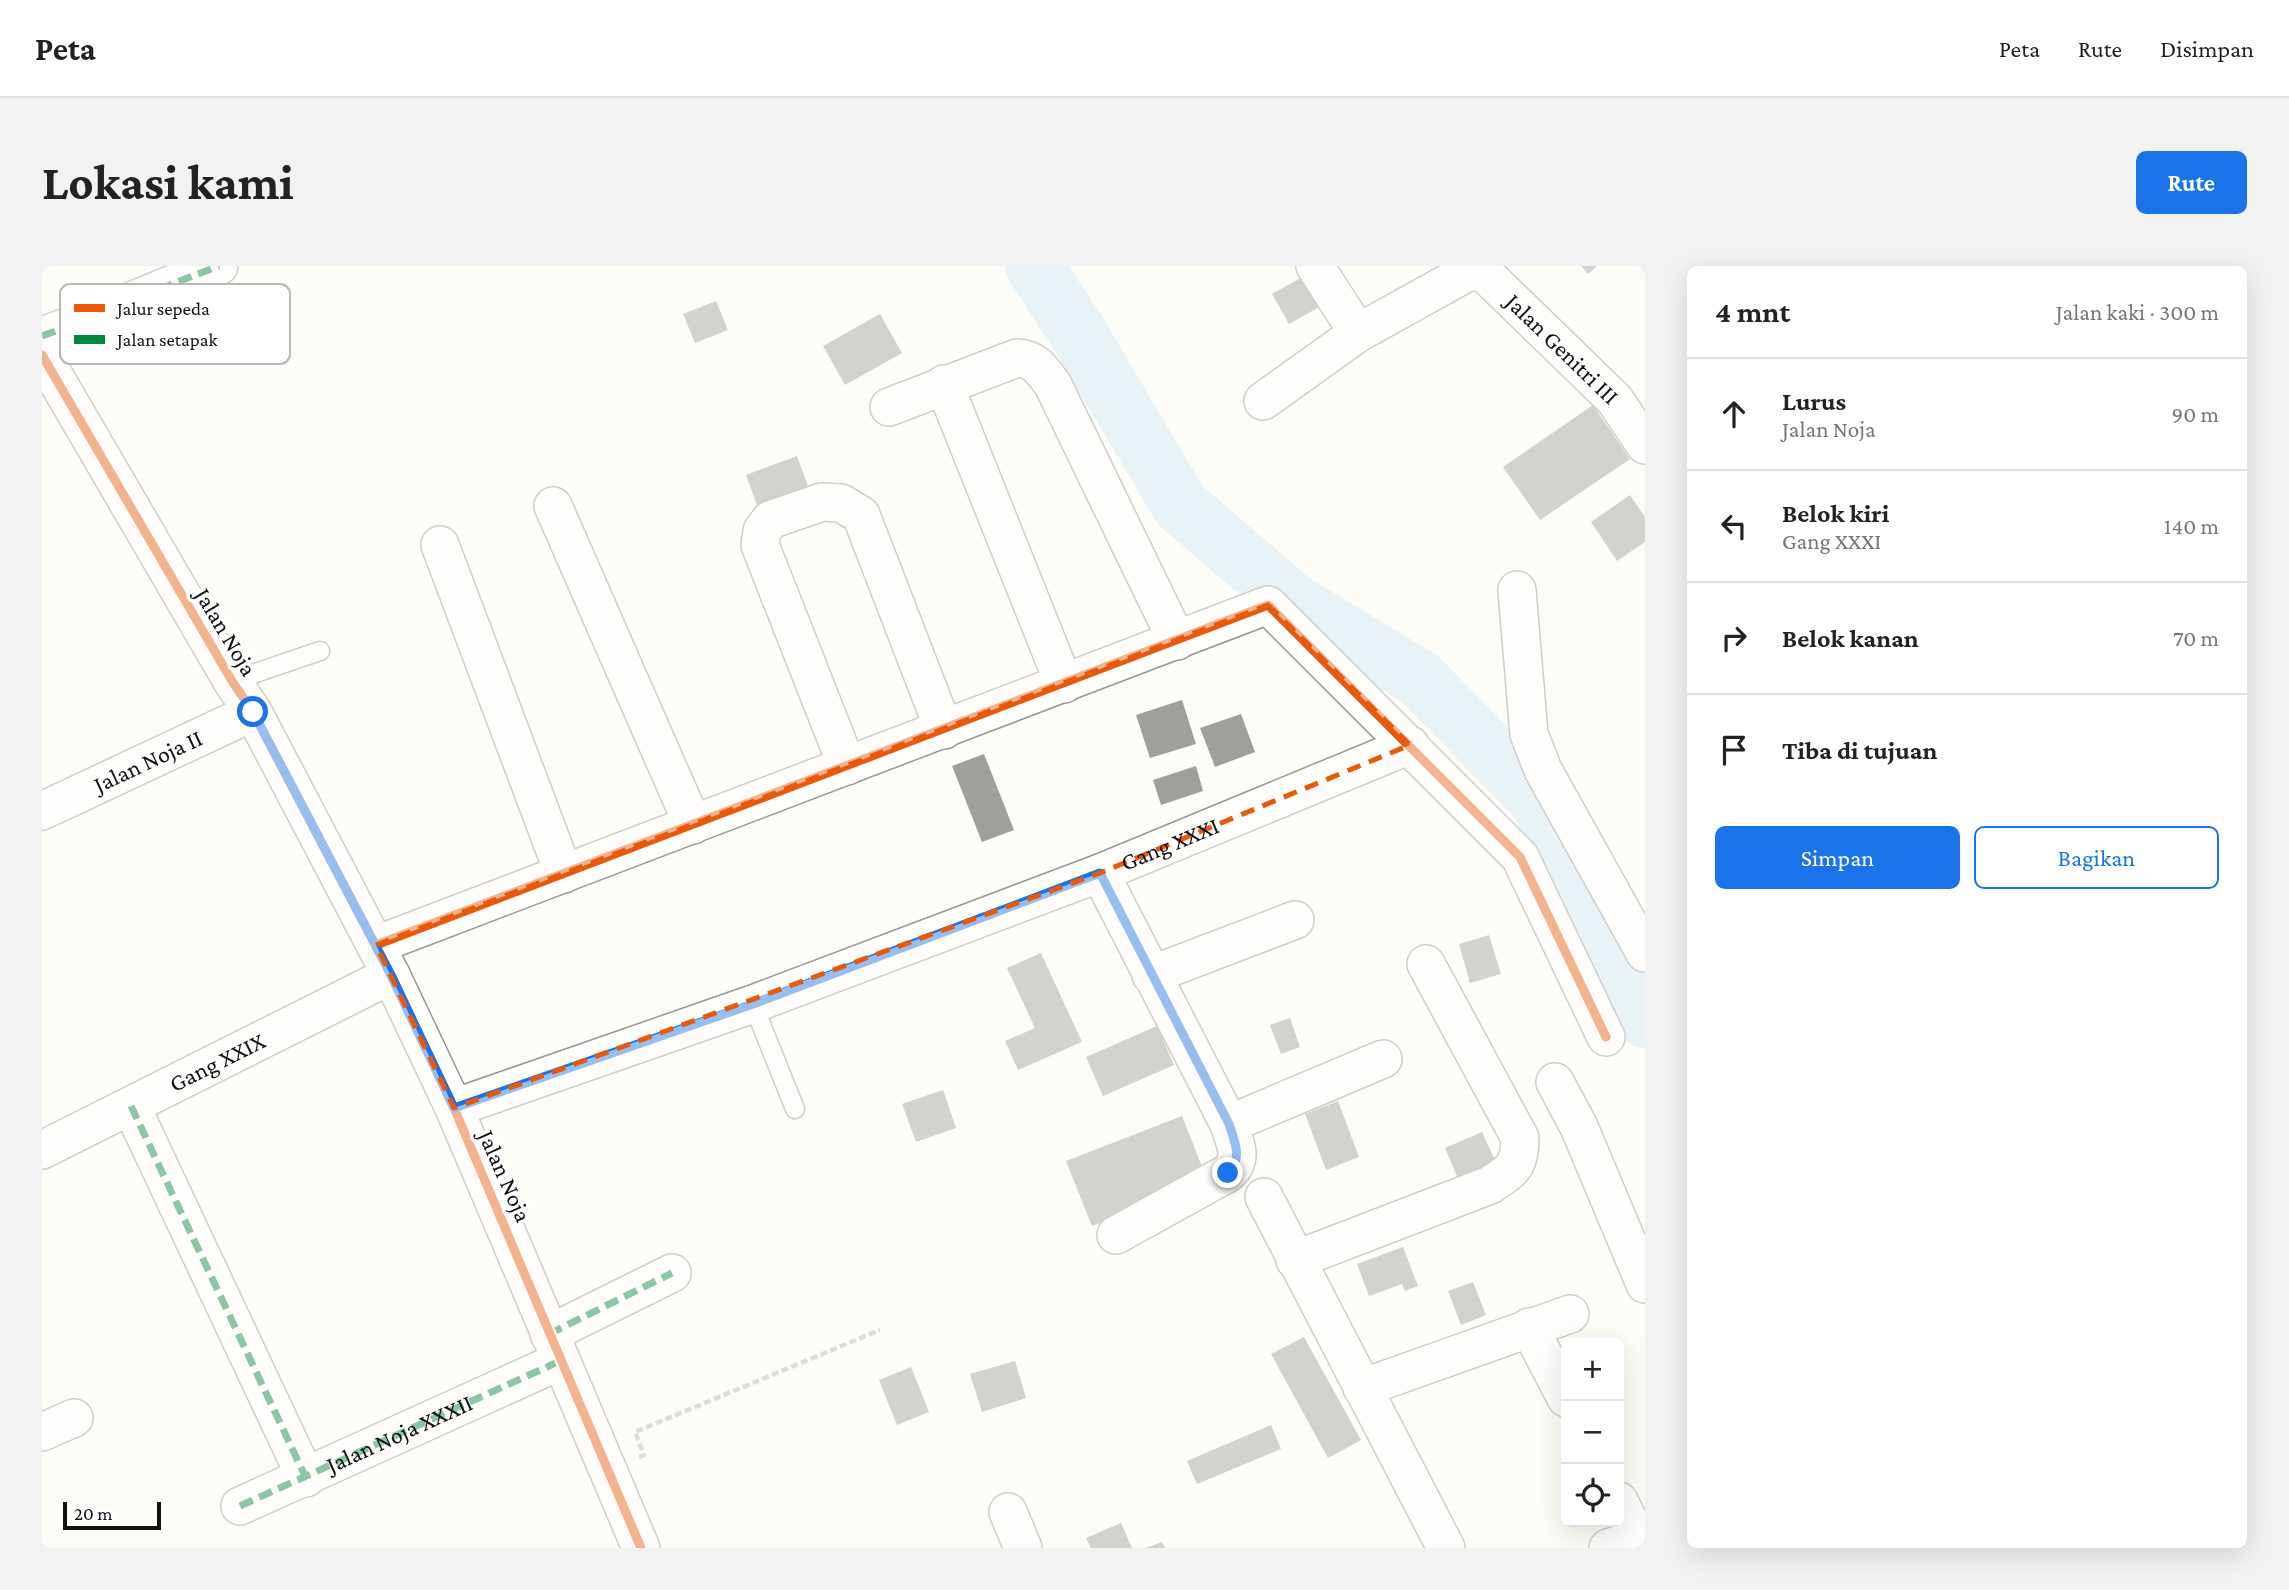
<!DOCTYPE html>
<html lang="id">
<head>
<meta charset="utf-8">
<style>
	:root { --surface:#fff; --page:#f2f2f2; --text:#222; --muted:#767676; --line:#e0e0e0; --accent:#1a73e8 }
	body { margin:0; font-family:"Crimson Pro",serif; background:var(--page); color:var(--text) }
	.controls { position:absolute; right:21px; bottom:21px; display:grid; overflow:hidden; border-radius:10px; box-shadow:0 7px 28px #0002 }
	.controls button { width:63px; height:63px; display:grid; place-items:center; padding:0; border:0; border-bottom:2px solid var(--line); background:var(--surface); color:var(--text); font:35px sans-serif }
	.scale { position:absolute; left:21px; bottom:18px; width:98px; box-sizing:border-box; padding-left:7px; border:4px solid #111; border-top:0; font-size:19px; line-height:24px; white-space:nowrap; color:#111; -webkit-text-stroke:5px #fff; paint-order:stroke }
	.stop { position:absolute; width:21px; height:21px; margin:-16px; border:5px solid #1a73e8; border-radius:50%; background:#fff }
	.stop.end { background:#1a73e8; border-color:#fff; box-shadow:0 2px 7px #0008 }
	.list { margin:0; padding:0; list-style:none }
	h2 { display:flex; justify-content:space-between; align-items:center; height:91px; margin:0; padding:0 28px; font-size:30px }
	h2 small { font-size:23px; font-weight:400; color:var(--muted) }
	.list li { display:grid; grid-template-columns:46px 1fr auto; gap:21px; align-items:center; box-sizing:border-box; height:112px; padding:0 28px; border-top:2px solid var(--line) }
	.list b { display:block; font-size:26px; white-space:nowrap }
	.list p { margin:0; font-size:23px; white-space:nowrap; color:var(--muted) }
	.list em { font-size:23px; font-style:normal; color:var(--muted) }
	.actions { display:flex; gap:14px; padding:21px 28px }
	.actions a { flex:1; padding:16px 0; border:2px solid var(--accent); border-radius:10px; text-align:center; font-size:24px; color:var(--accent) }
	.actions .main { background:var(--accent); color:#fff }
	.icon { flex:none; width:38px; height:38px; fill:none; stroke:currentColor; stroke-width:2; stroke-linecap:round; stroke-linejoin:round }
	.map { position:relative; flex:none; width:1603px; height:1282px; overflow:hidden; border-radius:10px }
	header { display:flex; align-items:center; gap:42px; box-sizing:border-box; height:98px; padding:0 35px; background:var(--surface); border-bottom:2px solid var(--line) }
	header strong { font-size:33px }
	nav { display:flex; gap:38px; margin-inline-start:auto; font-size:24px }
	.intro { display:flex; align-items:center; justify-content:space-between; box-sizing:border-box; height:168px; padding:0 42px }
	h1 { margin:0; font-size:49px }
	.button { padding:18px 32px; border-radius:10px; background:var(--accent); color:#fff; font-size:24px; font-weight:700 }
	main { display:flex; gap:42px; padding:0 42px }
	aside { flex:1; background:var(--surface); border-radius:10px; box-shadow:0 7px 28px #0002 }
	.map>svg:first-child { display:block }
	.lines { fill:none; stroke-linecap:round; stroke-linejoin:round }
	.river { stroke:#cde8f7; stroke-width:58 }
	.building { fill:#a19f9c }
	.service-casing { stroke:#979795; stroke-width:21 }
	.minor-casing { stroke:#979795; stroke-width:40 }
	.path { stroke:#b9b9b8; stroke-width:4.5; stroke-dasharray:7 3.5; stroke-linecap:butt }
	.service { stroke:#fffffe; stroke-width:18 }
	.minor { stroke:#fffffe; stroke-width:37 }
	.quiet { stroke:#00873e; stroke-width:7; stroke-dasharray:14 7; stroke-linecap:butt }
	.cycleway-casing { stroke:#fff; stroke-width:13 }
	.cycleway { stroke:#e8590c; stroke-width:9 }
	.route { stroke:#1a73e8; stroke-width:9 }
	.marked { fill:none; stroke:#e8590c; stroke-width:5; stroke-dasharray:14 9; stroke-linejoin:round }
	.labels { text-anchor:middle; stroke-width:7; stroke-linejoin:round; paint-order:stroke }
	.street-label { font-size:24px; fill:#111; stroke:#fff }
	.key { fill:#fff; stroke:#b8b8b8; stroke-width:2 }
	.key-label { font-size:19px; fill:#111 }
</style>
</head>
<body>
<header>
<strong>Peta</strong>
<nav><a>Peta</a><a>Rute</a><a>Disimpan</a></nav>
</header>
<div class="intro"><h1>Lokasi kami</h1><a class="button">Rute</a></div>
<main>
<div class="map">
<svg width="1603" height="1282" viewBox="0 0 1603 1282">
	<rect width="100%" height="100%" fill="#fdfcf7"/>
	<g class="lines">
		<path class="river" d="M992 0 1038 70 1138 239 1251 336 1378 413 1496 534 1562 657 1603 753"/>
	</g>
	<path class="building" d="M1539 0H1555L1546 8Z
		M1262 10 1279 40 1247 58 1230 28Z
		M674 35 686 64 653 77 641 48Z
		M838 48 860 87 803 119 781 80Z
		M1551 139 1588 193 1498 254 1461 201Z
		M755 190 770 231 719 250 704 209Z
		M1588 229 1603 251V276L1575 295 1549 256Z
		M1140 434 1154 478 1108 492 1094 449Z
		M1199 448 1213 486 1173 501 1158 462Z
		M942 488 972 564 940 576 910 500Z
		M1154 500 1161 525 1119 539 1111 514Z
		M1447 669 1459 708 1428 717 1417 678Z
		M999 687 1040 776 976 804 963 775 993 762 965 702Z
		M1248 752 1258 781 1239 788 1228 759Z
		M1115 760 1132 799 1061 830 1044 791Z
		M901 824 914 862 874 876 860 838Z
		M1296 835 1317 891 1284 904 1263 848Z
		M1140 850 1166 916 1050 960 1024 895Z
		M1440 866 1455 898 1417 915 1403 882Z
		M1361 981 1376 1020 1363 1025 1360 1018 1327 1030 1315 998Z
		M1431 1016 1444 1049 1419 1059 1406 1025Z
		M1262 1071 1319 1174 1286 1192 1229 1088Z
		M973 1095 984 1132 940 1146 928 1108Z
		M869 1101 887 1146 855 1159 837 1114Z
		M1229 1159 1239 1183 1155 1218 1145 1195Z
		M1079 1257 1090 1282H1049L1044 1272Z
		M1120 1276 1123 1282H1104Z"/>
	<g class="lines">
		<defs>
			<path id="service" d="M190 415 278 385
				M711 738 753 843"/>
			<g id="minor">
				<path d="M1273 0 1316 67"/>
				<path d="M0 70C60 49 117 22 177 0"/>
				<path d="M0 89 190 415 211 446 349 709 412 842 599 1282"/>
				<path d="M902 118 1022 418"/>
				<path id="s1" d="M1221 135 1316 67 1424 7 1439 4 1573 134 1603 179"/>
				<path d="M847 141 975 92C994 93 1000 104 1011 119L1135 375"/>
				<path d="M511 240 651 559"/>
				<path d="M398 279 522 608"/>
				<path d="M1475 324 1487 468 1501 504 1603 687"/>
				<path d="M805 500 718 279 720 265 728 254 780 236 799 237 819 249 902 464"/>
				<path id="s2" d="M0 545 211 446"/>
				<path d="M1058 607 1187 858C1193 877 1202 892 1186 907L1074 969"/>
				<path d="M334 679 1226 339 1478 591 1564 771"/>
				<path d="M1109 709 1253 654"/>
				<path d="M1513 816 1537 861 1603 1018"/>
				<path d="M89 840 264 1212"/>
				<path id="s3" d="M412 842 711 738 1058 607 1368 479"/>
				<path d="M1187 858 1341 793"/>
				<path id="s4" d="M0 884 349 709"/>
				<path d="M1222 931 1404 1282"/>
				<path d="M1253 994 1448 919C1472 903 1477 901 1478 872L1384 698"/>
				<path d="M1487 1061 1524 1132"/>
				<path d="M507 1068 630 1007"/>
				<path d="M1320 1122 1528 1048"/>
				<path d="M0 1166 32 1152"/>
				<path d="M1577 1235 1596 1273"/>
				<path id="s5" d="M198 1240 518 1095"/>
				<path d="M966 1246 981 1282"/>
				<path d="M1566 1282 1603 1271"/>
			</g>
		</defs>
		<use href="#service" class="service-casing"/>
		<use href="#minor" class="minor-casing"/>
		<path class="path" d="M597 1191 602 1189 593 1166 838 1064"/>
		<use href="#service" class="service"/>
		<use href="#minor" class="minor"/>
		<path class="quiet" d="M0 70C60 49 117 22 177 0
			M89 840 264 1212
			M507 1068 630 1007
			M198 1240 518 1095"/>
		<defs>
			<path id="cycleway" d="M0 89 190 415 211 446 349 709 412 842 599 1282
				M334 679 1226 339 1478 591 1564 771"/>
		</defs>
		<use href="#cycleway" class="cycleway-casing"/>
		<use href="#cycleway" class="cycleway"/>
	</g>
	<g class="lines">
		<path class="route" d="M211 446 349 709 412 842 711 738 1058 607 1187 858C1193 877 1201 892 1186 907"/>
	</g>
	<path d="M0 0H1603V1282H0ZM1226 339 1368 479 1058 607 412 842 334 679Z" fill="#fdfcf7" fill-opacity=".55" fill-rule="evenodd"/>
	<path class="marked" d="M1226 339 1368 479 1058 607 412 842 334 679Z"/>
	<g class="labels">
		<g class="street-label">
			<text dy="8" stroke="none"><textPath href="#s1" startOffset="369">Jalan Genitri III</textPath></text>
			<text transform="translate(184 366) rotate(59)" y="8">Jalan Noja</text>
			<text dy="8" stroke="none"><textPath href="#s2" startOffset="117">Jalan Noja II</textPath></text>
			<text dy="8" stroke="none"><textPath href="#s3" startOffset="763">Gang XXXI</textPath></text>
			<text dy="8" stroke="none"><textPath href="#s4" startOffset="196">Gang XXIX</textPath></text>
			<text transform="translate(463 910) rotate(66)" y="8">Jalan Noja</text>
			<text dy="8" stroke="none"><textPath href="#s5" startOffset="175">Jalan Noja XXXII</textPath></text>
		</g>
	</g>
	<rect x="18" y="18" width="230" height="80" rx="10" class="key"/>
	<rect x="32" y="38" width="31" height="8" fill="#e8590c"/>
	<rect x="32" y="69" width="31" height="9" fill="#00873e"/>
	<g class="key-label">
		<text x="75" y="49">Jalur sepeda</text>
		<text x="75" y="80">Jalan setapak</text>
	</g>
</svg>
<div class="controls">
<button>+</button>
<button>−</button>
<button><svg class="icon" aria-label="locate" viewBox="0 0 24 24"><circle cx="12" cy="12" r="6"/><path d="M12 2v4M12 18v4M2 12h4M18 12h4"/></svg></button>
</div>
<div class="scale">20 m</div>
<div class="stop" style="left:211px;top:446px"></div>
<div class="stop end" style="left:1186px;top:907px"></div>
</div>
<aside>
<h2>4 mnt<small>Jalan kaki · 300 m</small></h2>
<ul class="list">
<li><svg class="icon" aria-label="ahead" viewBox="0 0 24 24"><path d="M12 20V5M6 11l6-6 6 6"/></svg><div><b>Lurus</b><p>Jalan Noja</p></div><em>90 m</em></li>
<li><svg class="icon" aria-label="left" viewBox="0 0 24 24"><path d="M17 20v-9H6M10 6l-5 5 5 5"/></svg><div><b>Belok kiri</b><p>Gang XXXI</p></div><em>140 m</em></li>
<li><svg class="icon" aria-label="right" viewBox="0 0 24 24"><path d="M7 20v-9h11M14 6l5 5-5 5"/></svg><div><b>Belok kanan</b></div><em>70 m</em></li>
<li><svg class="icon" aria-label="arrive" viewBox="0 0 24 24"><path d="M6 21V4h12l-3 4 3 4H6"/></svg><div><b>Tiba di tujuan</b></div></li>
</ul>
<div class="actions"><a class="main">Simpan</a><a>Bagikan</a></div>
</aside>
</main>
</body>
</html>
